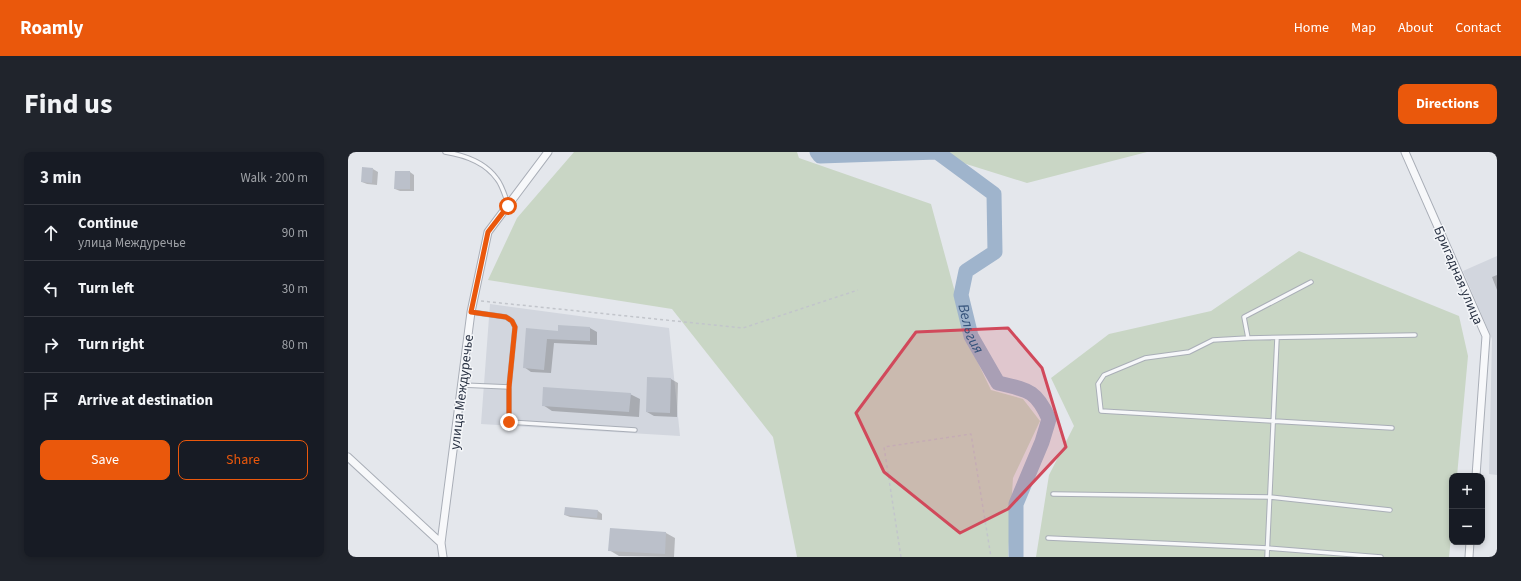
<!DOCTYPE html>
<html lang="en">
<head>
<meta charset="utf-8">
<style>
	:root { --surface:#171b24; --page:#20242c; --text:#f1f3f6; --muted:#9ea1a6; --line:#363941; --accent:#ea580c }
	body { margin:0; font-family:"Source Sans 3",sans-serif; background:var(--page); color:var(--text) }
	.controls { position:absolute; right:12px; bottom:12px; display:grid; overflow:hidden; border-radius:8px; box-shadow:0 2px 6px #0003 }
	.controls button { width:36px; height:36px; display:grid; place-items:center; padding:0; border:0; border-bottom:1px solid var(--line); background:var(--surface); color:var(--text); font:20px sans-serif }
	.stop { position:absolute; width:12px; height:12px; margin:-9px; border:3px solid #ea580c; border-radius:50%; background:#fff }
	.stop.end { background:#ea580c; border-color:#fff; box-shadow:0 1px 4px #0008 }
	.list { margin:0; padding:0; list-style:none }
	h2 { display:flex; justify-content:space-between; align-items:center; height:52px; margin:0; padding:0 16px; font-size:17px }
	h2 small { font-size:13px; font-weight:400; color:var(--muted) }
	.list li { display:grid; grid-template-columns:26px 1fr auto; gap:12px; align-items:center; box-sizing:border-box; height:56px; padding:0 16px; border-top:1px solid var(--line) }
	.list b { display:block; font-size:15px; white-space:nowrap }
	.list p { margin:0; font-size:13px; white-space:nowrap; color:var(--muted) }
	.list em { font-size:13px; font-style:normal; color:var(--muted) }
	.actions { display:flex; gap:8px; padding:12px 16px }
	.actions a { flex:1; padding:9px 0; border:1px solid var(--accent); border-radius:8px; text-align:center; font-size:14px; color:var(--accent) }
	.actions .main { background:var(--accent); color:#fff }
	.icon { flex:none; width:22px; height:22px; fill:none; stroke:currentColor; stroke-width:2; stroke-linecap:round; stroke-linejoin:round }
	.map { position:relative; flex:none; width:1149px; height:405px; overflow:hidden; border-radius:8px }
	header { display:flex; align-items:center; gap:24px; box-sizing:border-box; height:56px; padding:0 20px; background:var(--accent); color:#fff }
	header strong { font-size:19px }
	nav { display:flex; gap:22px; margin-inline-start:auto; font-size:14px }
	.intro { display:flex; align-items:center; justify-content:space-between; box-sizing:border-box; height:96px; padding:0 24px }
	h1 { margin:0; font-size:28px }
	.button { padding:10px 18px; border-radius:8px; background:var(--accent); color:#fff; font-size:14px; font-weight:700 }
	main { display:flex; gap:24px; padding:0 24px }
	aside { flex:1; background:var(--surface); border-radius:8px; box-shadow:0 2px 6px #0003 }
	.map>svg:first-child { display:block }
	.built { fill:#d2d6de }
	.green { fill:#c9d6c5 }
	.shadow { fill:#0003 }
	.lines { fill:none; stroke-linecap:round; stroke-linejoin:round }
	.river { stroke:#9fb4cc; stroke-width:15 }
	.building { fill:#bbc0ca }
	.service-casing { stroke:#a9aeb7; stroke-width:5.5 }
	.minor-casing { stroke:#a9aeb7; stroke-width:9 }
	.path { stroke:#c2c5cb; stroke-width:1.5; stroke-dasharray:3 3; stroke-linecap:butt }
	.service { stroke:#f7f8fa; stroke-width:3.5 }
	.minor { stroke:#f7f8fa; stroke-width:7 }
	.route { stroke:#ea580c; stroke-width:5 }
	.marked { fill:#d1495b; fill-opacity:0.2; stroke:#d1495b; stroke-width:3; stroke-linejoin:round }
	.labels { text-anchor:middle; stroke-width:3; stroke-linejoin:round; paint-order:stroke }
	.street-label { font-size:14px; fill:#2b3445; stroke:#f4f6f9 }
	.water-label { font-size:15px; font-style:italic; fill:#34527a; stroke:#f4f6f9 }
</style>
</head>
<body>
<header>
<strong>Roamly</strong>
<nav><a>Home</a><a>Map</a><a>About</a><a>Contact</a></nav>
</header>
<div class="intro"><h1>Find us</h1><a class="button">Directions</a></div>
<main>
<aside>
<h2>3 min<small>Walk · 200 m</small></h2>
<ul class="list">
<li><svg class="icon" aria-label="ahead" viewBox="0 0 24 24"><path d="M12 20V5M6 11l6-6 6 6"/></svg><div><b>Continue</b><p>улица Междуречье</p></div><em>90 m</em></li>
<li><svg class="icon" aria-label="left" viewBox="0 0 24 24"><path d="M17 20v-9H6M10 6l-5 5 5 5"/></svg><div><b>Turn left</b></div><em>30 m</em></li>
<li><svg class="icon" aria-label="right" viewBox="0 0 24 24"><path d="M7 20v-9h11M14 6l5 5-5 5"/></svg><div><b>Turn right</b></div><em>80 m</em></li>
<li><svg class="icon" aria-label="arrive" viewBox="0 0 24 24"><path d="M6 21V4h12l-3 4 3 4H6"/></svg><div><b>Arrive at destination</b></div></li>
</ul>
<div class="actions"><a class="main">Save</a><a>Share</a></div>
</aside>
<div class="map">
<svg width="1149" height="405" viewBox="0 0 1149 405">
	<rect width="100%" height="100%" fill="#e4e7ec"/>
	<path class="built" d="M1149 104V323L1141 322 1144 187 1115 119Z
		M142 152 321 176 332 284 133 272Z"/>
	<path class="green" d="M226 0H449L451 6 583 52 621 192 643 238 675 247 692 269 665 326 660 405H449L425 285 324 157 140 128 169 66Z
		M580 0H799L679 31Z
		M951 99 1111 164 1120 204 1109 324H1104V376L1101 405H688L701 323 726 274 703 226 761 182 863 159Z"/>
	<path class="shadow" d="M25 17 30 20 29 33 19 32 14 30Z
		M62 20 66 23V39H52L47 37Z
		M1149 123V138L1144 125Z
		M211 174 242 176 249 180V193L206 191 203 221 183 220 176 215 179 177 211 180Z
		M300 226 323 227 330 231 329 265 306 264 299 260Z
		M282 242 292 247 291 265 204 259 195 253Z
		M250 359 254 362V368L222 365 217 363Z
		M318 381 327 386 326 405 271 404 261 398Z"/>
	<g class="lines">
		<path class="river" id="s1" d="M469 0 472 4 589 0 646 42 647 100 618 119 613 143 623 184 650 231C680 238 688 238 701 267L694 290 668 352V405"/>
	</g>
	<path class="building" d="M14 15 25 16 24 31 13 30Z
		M47 19H62V37H46Z
		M210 173 242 175V189L199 187 196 218 175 216 178 176 210 179Z
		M299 225 323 226 322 261 298 260Z
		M195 235 283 241 281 260 194 254Z
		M217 355 250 358 249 366 216 363Z
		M262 376 318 380 317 402 260 399Z"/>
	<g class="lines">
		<defs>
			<path id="service" d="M97 0C116 3 137 10 149 27 154 33 157 44 160 52
				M963 130 896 165 900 186 1067 183
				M900 186 865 188 841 200 797 206 756 223 750 232 753 259 1044 276
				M114 233 161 235 167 175 164 169 158 165 123 160
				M161 235V270L287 278
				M705 342 922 345 1042 358
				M700 386 920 396 1033 405
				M919 405 929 186"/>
			<path id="minor" d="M1057 0 1138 184 1128 324
				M0 305 93 391
				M95 405 93 391 123 160 140 80 200 0
				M1121 405 1122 390"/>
		</defs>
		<use href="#service" class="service-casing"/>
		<use href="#minor" class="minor-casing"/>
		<path class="path" d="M133 149 395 176 510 138
			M553 405 536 295 623 282 643 405"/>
		<use href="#service" class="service"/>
		<use href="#minor" class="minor"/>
	</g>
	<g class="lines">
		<path class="route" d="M160 54 140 80 123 160 158 165 164 169 167 175 161 235V270"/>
	</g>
	<path class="marked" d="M660 176 694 216 718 295 660 357 612 381 536 320 508 261 568 180Z"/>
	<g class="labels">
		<g class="street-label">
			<text transform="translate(1111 123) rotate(67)" y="5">Бригадная улица</text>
			<text transform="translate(113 240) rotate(-83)" y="5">улица Междуречье</text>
		</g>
		<g class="water-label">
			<text dy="5" stroke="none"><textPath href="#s1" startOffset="345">Вельгия</textPath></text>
		</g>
	</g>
</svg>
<div class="controls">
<button>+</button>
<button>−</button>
</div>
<div class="stop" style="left:160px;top:54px"></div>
<div class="stop end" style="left:161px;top:270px"></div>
</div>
</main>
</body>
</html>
